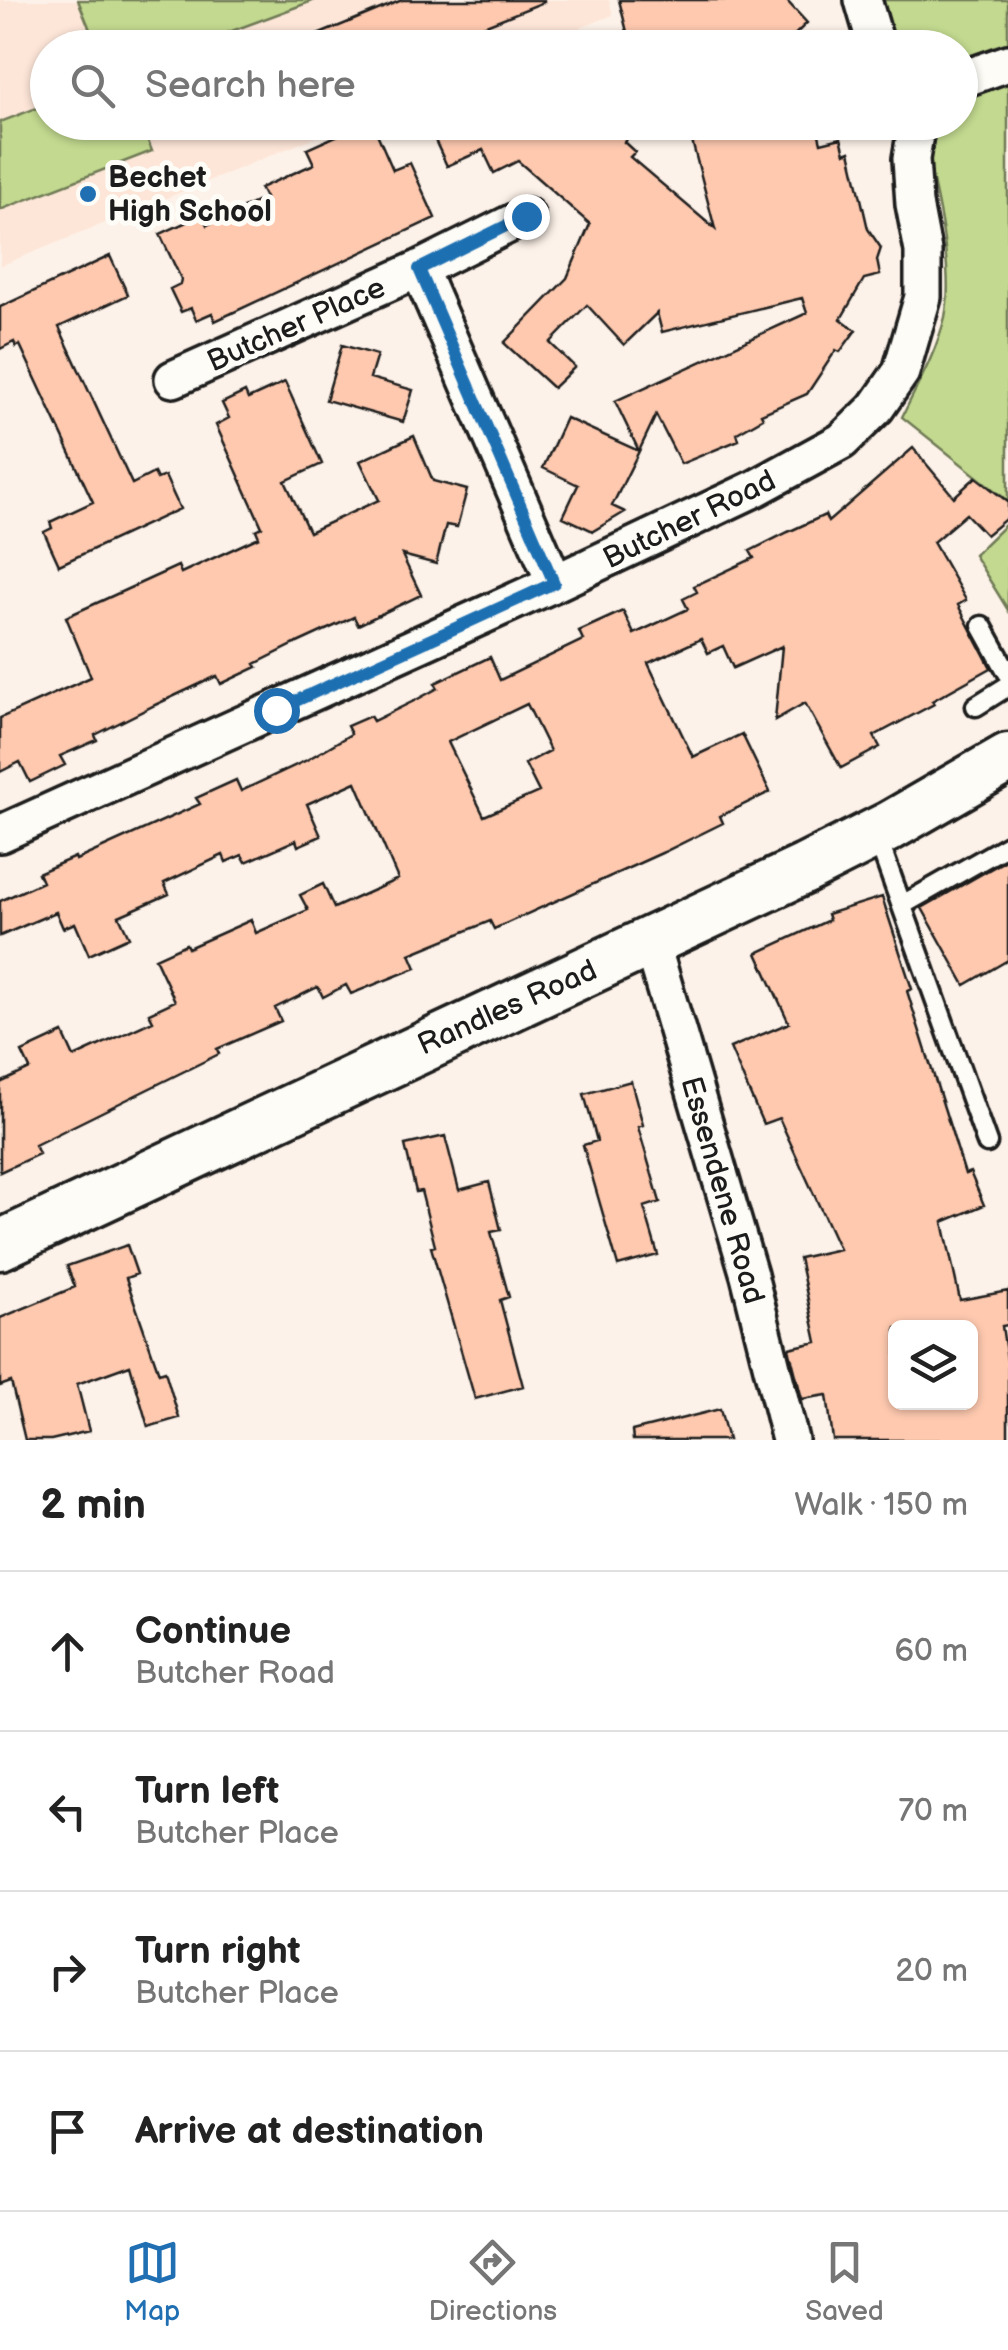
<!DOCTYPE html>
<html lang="en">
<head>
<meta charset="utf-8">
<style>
	:root { --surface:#fff; --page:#f2f2f2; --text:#222; --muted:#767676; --line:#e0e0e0; --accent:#1f6fb2 }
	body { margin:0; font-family:"Balsamiq Sans",sans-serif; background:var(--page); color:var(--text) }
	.controls { position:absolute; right:30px; bottom:30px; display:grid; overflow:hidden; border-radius:15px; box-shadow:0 2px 8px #0004 }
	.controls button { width:90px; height:90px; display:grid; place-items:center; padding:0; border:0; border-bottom:2px solid var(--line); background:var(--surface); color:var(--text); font:50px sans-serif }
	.stop { position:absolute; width:30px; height:30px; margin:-22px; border:8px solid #1f6fb2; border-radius:50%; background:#fff }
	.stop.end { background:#1f6fb2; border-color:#fff; box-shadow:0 2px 10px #0008 }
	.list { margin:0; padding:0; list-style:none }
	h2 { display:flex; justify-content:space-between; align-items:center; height:130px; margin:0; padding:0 40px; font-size:42px }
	h2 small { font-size:32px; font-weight:400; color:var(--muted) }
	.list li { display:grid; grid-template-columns:65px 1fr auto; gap:30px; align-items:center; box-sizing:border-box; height:160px; padding:0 40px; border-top:2px solid var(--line) }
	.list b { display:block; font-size:38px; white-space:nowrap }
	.list p { margin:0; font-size:32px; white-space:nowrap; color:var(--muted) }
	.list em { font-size:32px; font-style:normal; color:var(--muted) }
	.icon { flex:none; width:55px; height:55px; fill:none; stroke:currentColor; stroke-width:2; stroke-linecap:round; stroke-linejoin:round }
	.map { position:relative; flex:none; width:1008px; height:1440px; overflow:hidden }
	.search { position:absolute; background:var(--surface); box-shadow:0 2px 8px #0004; left:30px; right:30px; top:30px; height:110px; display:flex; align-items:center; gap:25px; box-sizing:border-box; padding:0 35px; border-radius:55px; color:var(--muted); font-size:38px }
	.sheet { height:770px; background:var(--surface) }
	nav { display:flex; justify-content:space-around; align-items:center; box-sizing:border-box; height:140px; border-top:2px solid var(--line); background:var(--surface); font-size:28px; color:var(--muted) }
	nav a { display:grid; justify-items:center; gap:5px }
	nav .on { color:var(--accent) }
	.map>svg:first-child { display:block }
	.built { fill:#fde6d8 }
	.green { fill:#c2d98f; stroke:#6f7a56; stroke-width:2.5 }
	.building { fill:#fec9af; stroke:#1c1c1c; stroke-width:2.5; fill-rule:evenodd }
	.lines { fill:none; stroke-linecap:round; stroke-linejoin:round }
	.lane-casing { stroke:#1c1c1c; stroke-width:25 }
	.street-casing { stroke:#1c1c1c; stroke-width:42 }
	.secondary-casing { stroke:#1c1c1c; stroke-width:55 }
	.lane { stroke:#fdfcf7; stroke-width:18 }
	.street { stroke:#fdfcf7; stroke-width:35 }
	.secondary { stroke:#fdfcf7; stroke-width:48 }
	.route { stroke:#1f6fb2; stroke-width:12 }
	.poi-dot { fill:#1f6fb2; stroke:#fdfcf7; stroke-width:4 }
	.labels { text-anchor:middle; stroke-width:10; stroke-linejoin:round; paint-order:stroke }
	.poi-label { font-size:30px; font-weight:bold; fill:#1c1c1c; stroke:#fdfcf7; text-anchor:start }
	.street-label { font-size:30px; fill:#1c1c1c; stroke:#fdfcf7 }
</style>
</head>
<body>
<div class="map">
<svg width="1008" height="1440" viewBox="0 0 1008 1440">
	<rect width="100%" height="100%" fill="#fdf2e9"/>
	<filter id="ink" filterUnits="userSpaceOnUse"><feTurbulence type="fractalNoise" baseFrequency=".01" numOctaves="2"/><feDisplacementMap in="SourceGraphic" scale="20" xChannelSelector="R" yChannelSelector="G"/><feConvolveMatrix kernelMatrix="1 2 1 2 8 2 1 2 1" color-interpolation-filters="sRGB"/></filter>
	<g filter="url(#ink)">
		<path class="built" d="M0 0H609L613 15 533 47 48 48V122L350 123 0 266Z"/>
		<path class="green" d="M78 0H315L189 47H97Z
			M877 0H1008V501L902 417C918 384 936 353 945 317 956 264 931 176 920 123L960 122V48L890 47Z
			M47 104 48 122 141 123 152 151 0 210V122Z
			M1008 522V610L974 555Z"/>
		<path class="building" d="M402 0H544V2L428 48H286Z
			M619 0H786L807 23 781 48H631Z
			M367 122H372L393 170 410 163 435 218 215 321 212 313 196 320 191 308 181 312 170 289 180 284 181 279 160 234 202 215 207 225 265 198 260 188 314 164 307 149Z
			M469 122H640L624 142 635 152 630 157 715 229 687 122H816L821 143 841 138 845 153 850 151 868 229 881 248 877 260 880 275 864 279 841 319 856 330 840 352 836 350 807 394 761 414 763 418 737 433 739 440 681 464 656 415 639 451 615 401 807 313 802 298 662 332 657 313 624 345 587 305 550 343 575 367 553 388 504 343 567 278 590 224 518 161 494 173 483 150 447 166 434 138Z
			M110 256 128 295 59 327 132 484 154 473 157 479 165 476 180 509 59 565 44 532 52 528 50 522 93 502 20 345 16 347 14 342 0 349V307Z
			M342 345 377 355 370 378 413 390 403 422 326 400Z
			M285 382 322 464 285 481 309 532 379 500 360 461 414 436 433 481 467 490 457 527 446 525 436 564 402 555 421 595 358 625 354 617 293 645 255 664 257 667 221 684 217 676 155 705 95 735 97 740 60 756 65 765 30 782 20 762 0 772V718L91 677 66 617 178 566 181 573 259 537 256 530 262 527 216 425 229 418 222 403 245 392 248 399Z
			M566 418 639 451 612 506 625 512 593 531 563 517 578 485 543 468Z
			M913 448 954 497 976 477 1008 502V517L986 535 966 514 933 542 966 600 958 605 991 668 932 701 934 704 874 736 880 747 841 768 805 703 775 720 782 646 733 668 723 646 708 653 701 639 648 663 693 757 742 734 770 792 720 816 723 823 664 852 494 929 490 921 410 954 416 968 351 994 346 985 323 997 318 987 275 1008 281 1021 217 1049 219 1054 35 1145 39 1154 0 1172V1083L30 1069 22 1052 63 1033 74 1057 153 1021 149 1013 175 1001 155 958 186 944 188 948 251 920 256 933 308 910 300 895 323 884 334 908 398 879 356 782 307 804 321 836 298 846 296 840 246 862 242 855 226 862 223 855 164 883 169 894 119 916 129 937 89 955 75 923 63 928 56 912 0 936V901L42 882 38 873 75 857 76 860 200 804 196 798 236 780 241 791 305 761 351 734 347 726 370 716 373 721 416 700 438 688 435 683 490 657 500 680 583 640 579 631 623 611 634 634 688 609 683 599 697 592 694 586 754 558 750 551 788 532 825 515 828 522ZM527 704 550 751 525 764 539 792 484 816 448 742Z
			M1008 859V960L965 985 922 908Z
			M882 897 912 989 907 991 965 1174 970 1172 984 1205 943 1222 960 1300 1008 1291V1325L1002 1326 1008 1366V1440H833L827 1395 802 1399 789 1348 817 1342 799 1258 839 1249 779 1118 763 1124 730 1048 789 1023 757 953 829 920 827 914ZM896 1328H970V1402H896Z
			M631 1081 643 1125 638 1127 660 1202 644 1207 658 1255 618 1266 583 1145 597 1141 584 1094Z
			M445 1136 459 1190 489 1182 501 1230 491 1232 509 1297 500 1300 523 1386 475 1399 431 1247 435 1246 421 1191 416 1192 405 1145Z
			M127 1245 137 1274 126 1278 159 1373 165 1371 179 1418 148 1427 130 1365 77 1384 89 1431 51 1440H25L11 1382 0 1386V1318L75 1287 67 1266Z
			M720 1409 728 1440H633L632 1431Z"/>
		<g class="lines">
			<defs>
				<path id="lane" d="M982 626 1008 673
					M976 706 1008 686
					M876 834 987 1143
					M904 904 1008 845"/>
				<path id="street" d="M863 0 877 48
					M960 80 1008 63
					M419 269 555 583
					M173 379 419 269 526 216
					M0 834 555 583 756 488 842 441 876 408 901 372 923 297V251L914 204 911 159 917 122
					M651 942 749 1275 790 1440"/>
				<path id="secondary" d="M0 1245 805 869 890 826 1008 758"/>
			</defs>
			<use href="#lane" class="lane-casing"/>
			<use href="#street" class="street-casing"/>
			<use href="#secondary" class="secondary-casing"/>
			<use href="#lane" class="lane"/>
			<use href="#street" class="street"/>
			<use href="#secondary" class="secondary"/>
		</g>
	</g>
	<g class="lines" filter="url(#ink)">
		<path class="route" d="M276 710 554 583 419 269 526 216"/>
	</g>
	<circle class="poi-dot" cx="88" cy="194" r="10"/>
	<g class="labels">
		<g class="poi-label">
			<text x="108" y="187">Bechet<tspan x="108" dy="34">High School</tspan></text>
		</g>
		<g class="street-label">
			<text transform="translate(296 324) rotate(-24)" y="10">Butcher Place</text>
			<text transform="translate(689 519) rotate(-26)" y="10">Butcher Road</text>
			<text transform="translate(507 1007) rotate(-24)" y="10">Randles Road</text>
			<text transform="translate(723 1190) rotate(74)" y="10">Essendene Road</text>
		</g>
	</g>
</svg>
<div class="controls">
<button><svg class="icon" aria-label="layers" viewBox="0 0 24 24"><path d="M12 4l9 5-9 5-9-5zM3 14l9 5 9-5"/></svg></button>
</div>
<div class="stop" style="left:276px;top:710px"></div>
<div class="stop end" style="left:526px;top:216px"></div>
<div class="search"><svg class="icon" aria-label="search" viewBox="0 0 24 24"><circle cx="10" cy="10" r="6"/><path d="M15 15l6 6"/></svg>Search here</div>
</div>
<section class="sheet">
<h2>2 min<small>Walk · 150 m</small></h2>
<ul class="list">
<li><svg class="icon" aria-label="ahead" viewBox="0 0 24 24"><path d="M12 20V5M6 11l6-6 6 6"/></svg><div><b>Continue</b><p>Butcher Road</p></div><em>60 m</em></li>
<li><svg class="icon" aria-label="left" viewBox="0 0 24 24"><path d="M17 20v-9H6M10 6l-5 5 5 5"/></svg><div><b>Turn left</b><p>Butcher Place</p></div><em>70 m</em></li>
<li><svg class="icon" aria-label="right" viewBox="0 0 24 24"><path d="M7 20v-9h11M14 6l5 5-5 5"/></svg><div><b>Turn right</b><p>Butcher Place</p></div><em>20 m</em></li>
<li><svg class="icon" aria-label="arrive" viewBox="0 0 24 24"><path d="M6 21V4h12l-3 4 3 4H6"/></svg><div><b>Arrive at destination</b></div></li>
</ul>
</section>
<nav>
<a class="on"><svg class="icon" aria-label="map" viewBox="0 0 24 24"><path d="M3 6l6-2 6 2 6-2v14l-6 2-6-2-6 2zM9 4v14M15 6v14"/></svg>Map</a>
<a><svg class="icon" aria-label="directions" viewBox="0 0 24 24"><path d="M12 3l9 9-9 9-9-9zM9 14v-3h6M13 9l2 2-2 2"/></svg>Directions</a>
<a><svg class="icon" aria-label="saved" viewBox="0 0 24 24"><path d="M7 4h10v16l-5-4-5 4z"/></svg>Saved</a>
</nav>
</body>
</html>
